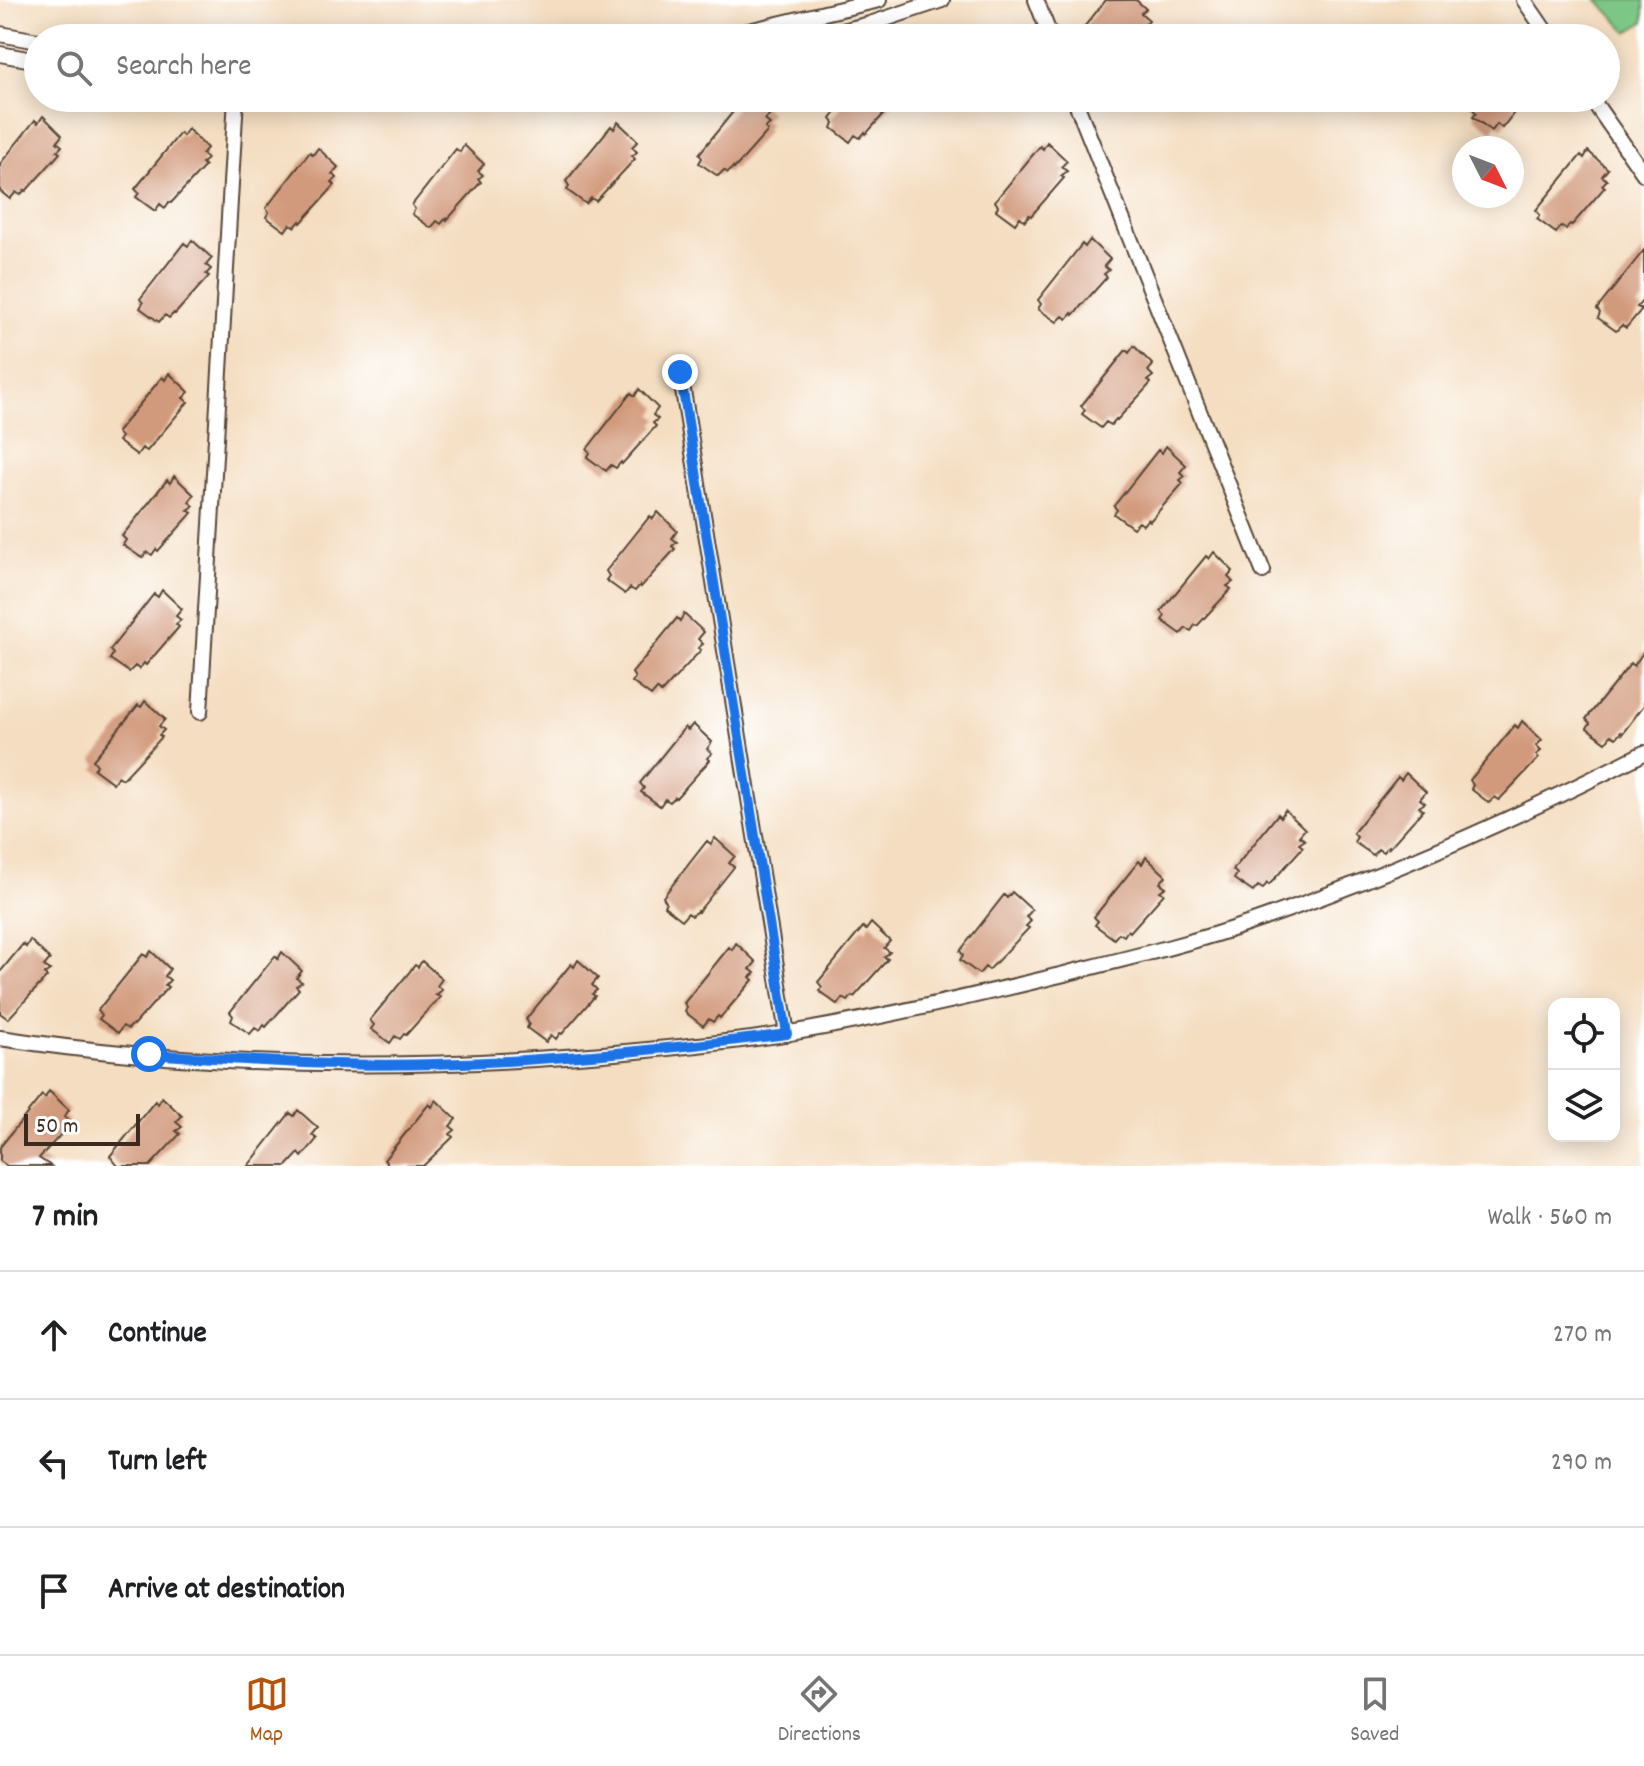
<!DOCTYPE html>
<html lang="en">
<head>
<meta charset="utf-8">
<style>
	:root { --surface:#fff; --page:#f6f6f6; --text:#202124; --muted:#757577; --line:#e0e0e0; --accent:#b45309 }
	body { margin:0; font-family:Dekko,sans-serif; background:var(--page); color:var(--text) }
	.controls { position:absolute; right:24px; bottom:24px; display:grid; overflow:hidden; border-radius:16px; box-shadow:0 4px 20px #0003 }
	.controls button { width:72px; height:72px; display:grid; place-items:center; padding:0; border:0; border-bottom:2px solid var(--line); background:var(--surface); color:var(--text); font:40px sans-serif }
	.compass { position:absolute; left:1452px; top:136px; width:72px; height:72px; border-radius:50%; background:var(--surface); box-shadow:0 4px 20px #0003; rotate:132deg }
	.scale { position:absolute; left:24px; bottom:20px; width:116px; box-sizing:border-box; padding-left:8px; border:4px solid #3b2a1e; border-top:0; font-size:22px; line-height:28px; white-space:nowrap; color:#3b2a1e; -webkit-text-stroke:6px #fff; paint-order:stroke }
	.stop { position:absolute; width:24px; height:24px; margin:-18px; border:6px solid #1a73e8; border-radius:50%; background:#fff }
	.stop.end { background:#1a73e8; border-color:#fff; box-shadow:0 2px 8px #0008 }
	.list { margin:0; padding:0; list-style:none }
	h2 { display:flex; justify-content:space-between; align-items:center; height:104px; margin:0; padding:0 32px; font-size:34px }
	h2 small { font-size:26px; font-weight:400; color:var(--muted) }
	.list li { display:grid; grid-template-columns:52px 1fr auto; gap:24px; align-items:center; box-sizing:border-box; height:128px; padding:0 32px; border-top:2px solid var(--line) }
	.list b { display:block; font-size:30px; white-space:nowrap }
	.list em { font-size:26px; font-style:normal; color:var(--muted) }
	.icon { flex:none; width:44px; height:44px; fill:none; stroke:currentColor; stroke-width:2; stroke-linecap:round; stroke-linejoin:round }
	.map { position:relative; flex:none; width:1644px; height:1166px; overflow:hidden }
	.search { position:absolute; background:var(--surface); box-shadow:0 4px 20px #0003; left:24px; right:24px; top:24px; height:88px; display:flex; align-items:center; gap:20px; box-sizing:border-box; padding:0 28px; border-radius:44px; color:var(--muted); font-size:30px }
	.sheet { height:488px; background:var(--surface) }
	nav { display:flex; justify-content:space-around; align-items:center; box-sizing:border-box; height:112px; border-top:2px solid var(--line); background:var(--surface); font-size:22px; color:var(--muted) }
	nav a { display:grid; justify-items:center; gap:4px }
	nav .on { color:var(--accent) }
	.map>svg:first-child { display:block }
	.green { fill:#7bc785; stroke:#5b7852; stroke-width:2 }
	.building { fill:#d29a7b }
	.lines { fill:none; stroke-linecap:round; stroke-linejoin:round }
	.street-casing { stroke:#574536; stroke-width:18 }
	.street { stroke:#fff; stroke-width:14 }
	.route { stroke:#1a73e8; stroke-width:10 }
</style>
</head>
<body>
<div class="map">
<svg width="1644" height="1166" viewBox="0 0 1644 1166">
	<rect width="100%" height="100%" fill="#fff"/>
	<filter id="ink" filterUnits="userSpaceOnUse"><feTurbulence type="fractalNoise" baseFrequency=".0125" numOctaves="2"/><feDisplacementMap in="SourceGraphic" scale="16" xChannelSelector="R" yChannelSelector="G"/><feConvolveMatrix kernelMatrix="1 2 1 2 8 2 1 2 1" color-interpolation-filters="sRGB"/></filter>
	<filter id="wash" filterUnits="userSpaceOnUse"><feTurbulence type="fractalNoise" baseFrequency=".006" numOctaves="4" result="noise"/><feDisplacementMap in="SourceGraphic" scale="32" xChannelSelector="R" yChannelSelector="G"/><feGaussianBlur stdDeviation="1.8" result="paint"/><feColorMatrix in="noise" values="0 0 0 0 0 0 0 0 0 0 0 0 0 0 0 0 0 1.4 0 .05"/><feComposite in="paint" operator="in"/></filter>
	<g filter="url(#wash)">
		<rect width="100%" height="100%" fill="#f4ddc0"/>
		<path class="green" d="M1597 0H1644V22L1628 32Z"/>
		<g id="blocks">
			<path class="building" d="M1106 0H1136L1146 9 1141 13 1149 20 1134 38H1075Z
				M744 98H755L771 113 765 120 770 124 765 128 768 131 734 169 733 167 728 173 724 170 718 176 699 163 702 158 699 154Z
				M847 98H898L866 134 865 132 860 138 855 135 850 142 832 128 834 123 831 119Z
				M1480 98H1520L1513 106 1517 109 1502 128 1497 124 1492 131 1473 117 1476 113 1472 108Z
				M43 116 62 135 57 142 62 146 57 151 60 153 26 191 25 190 20 195 16 192 10 199 0 191V164L35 120 38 123Z
				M618 122 638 141 632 147 637 152 632 156 635 159 596 201 591 198 586 204 567 190 569 186 566 181 611 126 614 129Z
				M188 129 207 148 202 154 207 159 202 163 205 166 171 203 169 202 165 208 160 204 155 211 136 197 139 193 135 189 180 133 183 136Z
				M1047 142 1067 161 1061 167 1067 171 1061 176 1064 178 1031 216 1029 215 1025 221 1020 217 1015 224 996 210 998 206 995 201 1040 146 1043 149Z
				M464 145 484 164 478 171 483 175 478 179 481 182 447 220 446 218 441 224 437 221 431 228 412 214 415 209 412 205 456 149 460 152Z
				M318 148 338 167 332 174 337 178 332 182 335 185 301 223 300 221 295 227 290 224 285 231 266 217 269 212 266 208 310 152 313 155Z
				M1588 151 1608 169 1602 176 1607 180 1602 185 1605 187 1572 225 1570 224 1566 229 1561 226 1556 233 1537 219 1540 215 1536 210 1581 155 1584 158Z
				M192 240 212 258 206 265 211 269 206 274 209 276 175 314 174 313 169 318 165 315 159 322 140 308 143 303 140 299 184 243 188 246Z
				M1090 240 1110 259 1104 266 1109 270 1104 274 1107 277 1073 315 1072 313 1067 319 1063 316 1057 322 1038 309 1041 304 1038 300 1082 244 1085 247Z
				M1644 250V299L1637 307 1642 309 1626 328 1622 325 1616 331 1598 318 1600 313 1597 309Z
				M1134 346 1153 365 1148 371 1153 376 1148 380 1151 383 1117 420 1116 419 1111 425 1106 422 1101 428 1082 414 1085 410 1081 406 1126 350 1129 353Z
				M169 373 189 392 183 398 188 402 147 451 142 448 137 455 118 441 121 437 117 432 162 377 165 380Z
				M639 389 658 408 653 415 658 419 653 423 656 426 622 464 621 462 616 468 611 465 606 471 587 457 590 453 587 449 631 393 635 396Z
				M1166 446 1186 465 1180 472 1185 476 1180 480 1183 483 1150 521 1148 519 1143 525 1139 522 1133 528 1114 514 1117 510 1114 506 1158 450 1162 453Z
				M174 476 194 495 189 502 194 506 188 510 192 513 158 551 156 549 152 555 147 552 142 558 123 545 126 540 122 536 167 480 170 483Z
				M658 512 677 531 672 538 677 542 672 546 675 549 641 587 640 585 635 591 630 588 625 594 606 580 609 576 606 571 650 516 653 519Z
				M1214 552 1233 571 1228 577 1233 582 1227 586 1231 589 1197 626 1195 625 1191 631 1186 628 1181 634 1162 620 1165 616 1161 611 1206 556 1209 559Z
				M162 590 182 609 176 616 181 620 176 624 179 627 146 665 144 663 139 669 135 666 129 672 110 659 113 654 110 650 154 594 158 597Z
				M684 614 704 632 698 639 703 644 698 648 701 650 661 693 657 689 651 696 632 682 635 678 632 673 677 618 680 621Z
				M1644 651V705L1622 734 1621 732 1616 738 1611 735 1606 742 1587 728 1590 723 1586 719 1631 663 1634 666Z
				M145 701 165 719 159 726 164 730 159 735 162 737 123 779 118 776 113 783 94 769 97 765 93 760 138 705 141 707Z
				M1522 721 1542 740 1536 746 1541 751 1536 755 1539 758 1499 800 1495 797 1489 803 1471 789 1473 785 1470 780 1515 725 1518 728Z
				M693 724 712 742 707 749 712 753 707 758 710 760 676 798 675 797 670 802 665 799 660 806 641 792 644 788 640 783 685 727 688 730Z
				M1406 773 1426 792 1420 799 1425 803 1419 807 1423 810 1389 848 1388 846 1383 852 1378 849 1373 855 1354 842 1357 837 1353 833 1398 777 1401 780Z
				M1285 810 1305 829 1299 836 1305 840 1299 844 1303 847 1269 885 1267 883 1263 889 1258 886 1253 892 1234 879 1237 874 1233 870 1278 814 1281 817Z
				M715 838 735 856 729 863 734 867 698 912 697 911 692 916 688 913 682 920 664 906 666 902 663 897 707 841 711 844Z
				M1146 857 1166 876 1160 883 1166 887 1160 891 1164 894 1130 932 1128 930 1124 936 1119 933 1114 939 1095 925 1098 921 1094 917 1139 861 1142 864Z
				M1012 892 1032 910 1026 917 1031 921 1026 926 1029 928 989 970 985 967 979 974 960 960 963 955 960 951 1004 895 1007 898Z
				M871 923 890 941 884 948 890 952 884 957 888 959 854 997 852 996 848 1001 843 998 838 1005 819 991 822 987 818 982 863 927 866 930Z
				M30 940 50 959 44 966 50 970 44 974 47 977 8 1019 0 1013V972L23 944 26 947Z
				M736 943 756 962 750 969 755 973 750 977 753 980 720 1018 718 1016 713 1022 709 1019 703 1026 685 1012 687 1007 684 1003 729 947 732 950Z
				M151 951 170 969 165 976 170 980 165 985 168 987 134 1025 133 1024 128 1029 123 1026 118 1033 99 1019 102 1015 98 1010 143 954 147 957Z
				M282 952 302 971 296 978 302 982 296 986 299 989 266 1027 264 1025 260 1031 255 1028 250 1034 231 1021 233 1016 230 1012 275 956 278 959Z
				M578 960 598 978 592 985 597 990 592 994 595 996 562 1034 560 1033 556 1039 551 1035 546 1042 527 1028 529 1024 526 1019 571 964 574 967Z
				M422 961 442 979 437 986 442 990 436 995 440 997 406 1035 404 1034 400 1039 395 1036 390 1043 371 1029 374 1025 370 1020 415 965 418 967Z
				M49 1091 69 1110 64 1117 69 1121 63 1125 67 1128 39 1158 51 1166H7L0 1161V1147L42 1095 45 1098Z
				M162 1097 182 1116 176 1122 182 1127 176 1131 180 1134 150 1166H118L110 1156 155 1101 158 1104Z
				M436 1100 456 1119 450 1126 455 1130 450 1134 453 1137 423 1166H389L384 1160 429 1104 432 1107Z
				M298 1110 318 1128 312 1135 317 1139 302 1157 299 1153 287 1166H248L290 1113 294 1116Z"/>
		</g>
	</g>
	<g filter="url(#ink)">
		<use href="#blocks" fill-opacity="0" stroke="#574536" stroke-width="2"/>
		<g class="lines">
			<defs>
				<path id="street" d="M1036 0 1051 38
					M1524 0 1550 38
					M0 34 38 41
					M719 38 879 0
					M813 38 870 24 942 0
					M0 54 38 61
					M1074 98 1263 571
					M1591 98 1644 174
					M680 372 787 1034
					M200 712 236 98
					M0 1038C210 1070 426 1071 637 1051 688 1046 739 1042 790 1033 874 1019 957 1000 1040 980 1111 962 1184 946 1253 922 1388 875 1517 818 1644 753"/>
			</defs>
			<use href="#street" class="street-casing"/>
			<use href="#street" class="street"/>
		</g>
	</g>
	<g class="lines" filter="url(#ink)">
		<path class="route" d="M149 1054C244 1060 339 1067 435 1064 553 1061 670 1049 787 1034L680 372"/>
	</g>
</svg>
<div class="controls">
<button><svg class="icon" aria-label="locate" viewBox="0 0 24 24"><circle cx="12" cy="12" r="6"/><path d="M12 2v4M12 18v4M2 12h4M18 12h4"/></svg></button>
<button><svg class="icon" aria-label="layers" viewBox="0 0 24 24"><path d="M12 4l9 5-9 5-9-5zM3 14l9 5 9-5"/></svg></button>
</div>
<svg class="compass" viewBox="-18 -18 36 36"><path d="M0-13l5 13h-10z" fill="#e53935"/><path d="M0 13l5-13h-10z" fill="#757577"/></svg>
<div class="scale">50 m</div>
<div class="stop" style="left:149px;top:1054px"></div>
<div class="stop end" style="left:680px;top:372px"></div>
<div class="search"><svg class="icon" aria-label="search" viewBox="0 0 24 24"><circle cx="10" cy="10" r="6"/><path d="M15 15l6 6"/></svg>Search here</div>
</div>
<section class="sheet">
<h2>7 min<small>Walk · 560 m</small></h2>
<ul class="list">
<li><svg class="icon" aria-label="ahead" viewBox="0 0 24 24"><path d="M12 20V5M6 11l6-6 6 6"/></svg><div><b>Continue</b></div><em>270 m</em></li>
<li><svg class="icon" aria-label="left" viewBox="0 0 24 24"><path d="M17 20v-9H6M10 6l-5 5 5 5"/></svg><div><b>Turn left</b></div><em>290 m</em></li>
<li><svg class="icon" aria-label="arrive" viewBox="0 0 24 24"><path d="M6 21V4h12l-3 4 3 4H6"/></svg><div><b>Arrive at destination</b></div></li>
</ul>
</section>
<nav>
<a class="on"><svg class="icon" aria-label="map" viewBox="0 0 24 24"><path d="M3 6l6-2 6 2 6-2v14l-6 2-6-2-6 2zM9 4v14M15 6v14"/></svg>Map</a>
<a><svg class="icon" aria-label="directions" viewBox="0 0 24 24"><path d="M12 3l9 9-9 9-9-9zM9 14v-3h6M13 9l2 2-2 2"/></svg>Directions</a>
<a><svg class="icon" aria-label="saved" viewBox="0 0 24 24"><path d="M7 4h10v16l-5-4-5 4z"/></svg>Saved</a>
</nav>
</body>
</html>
